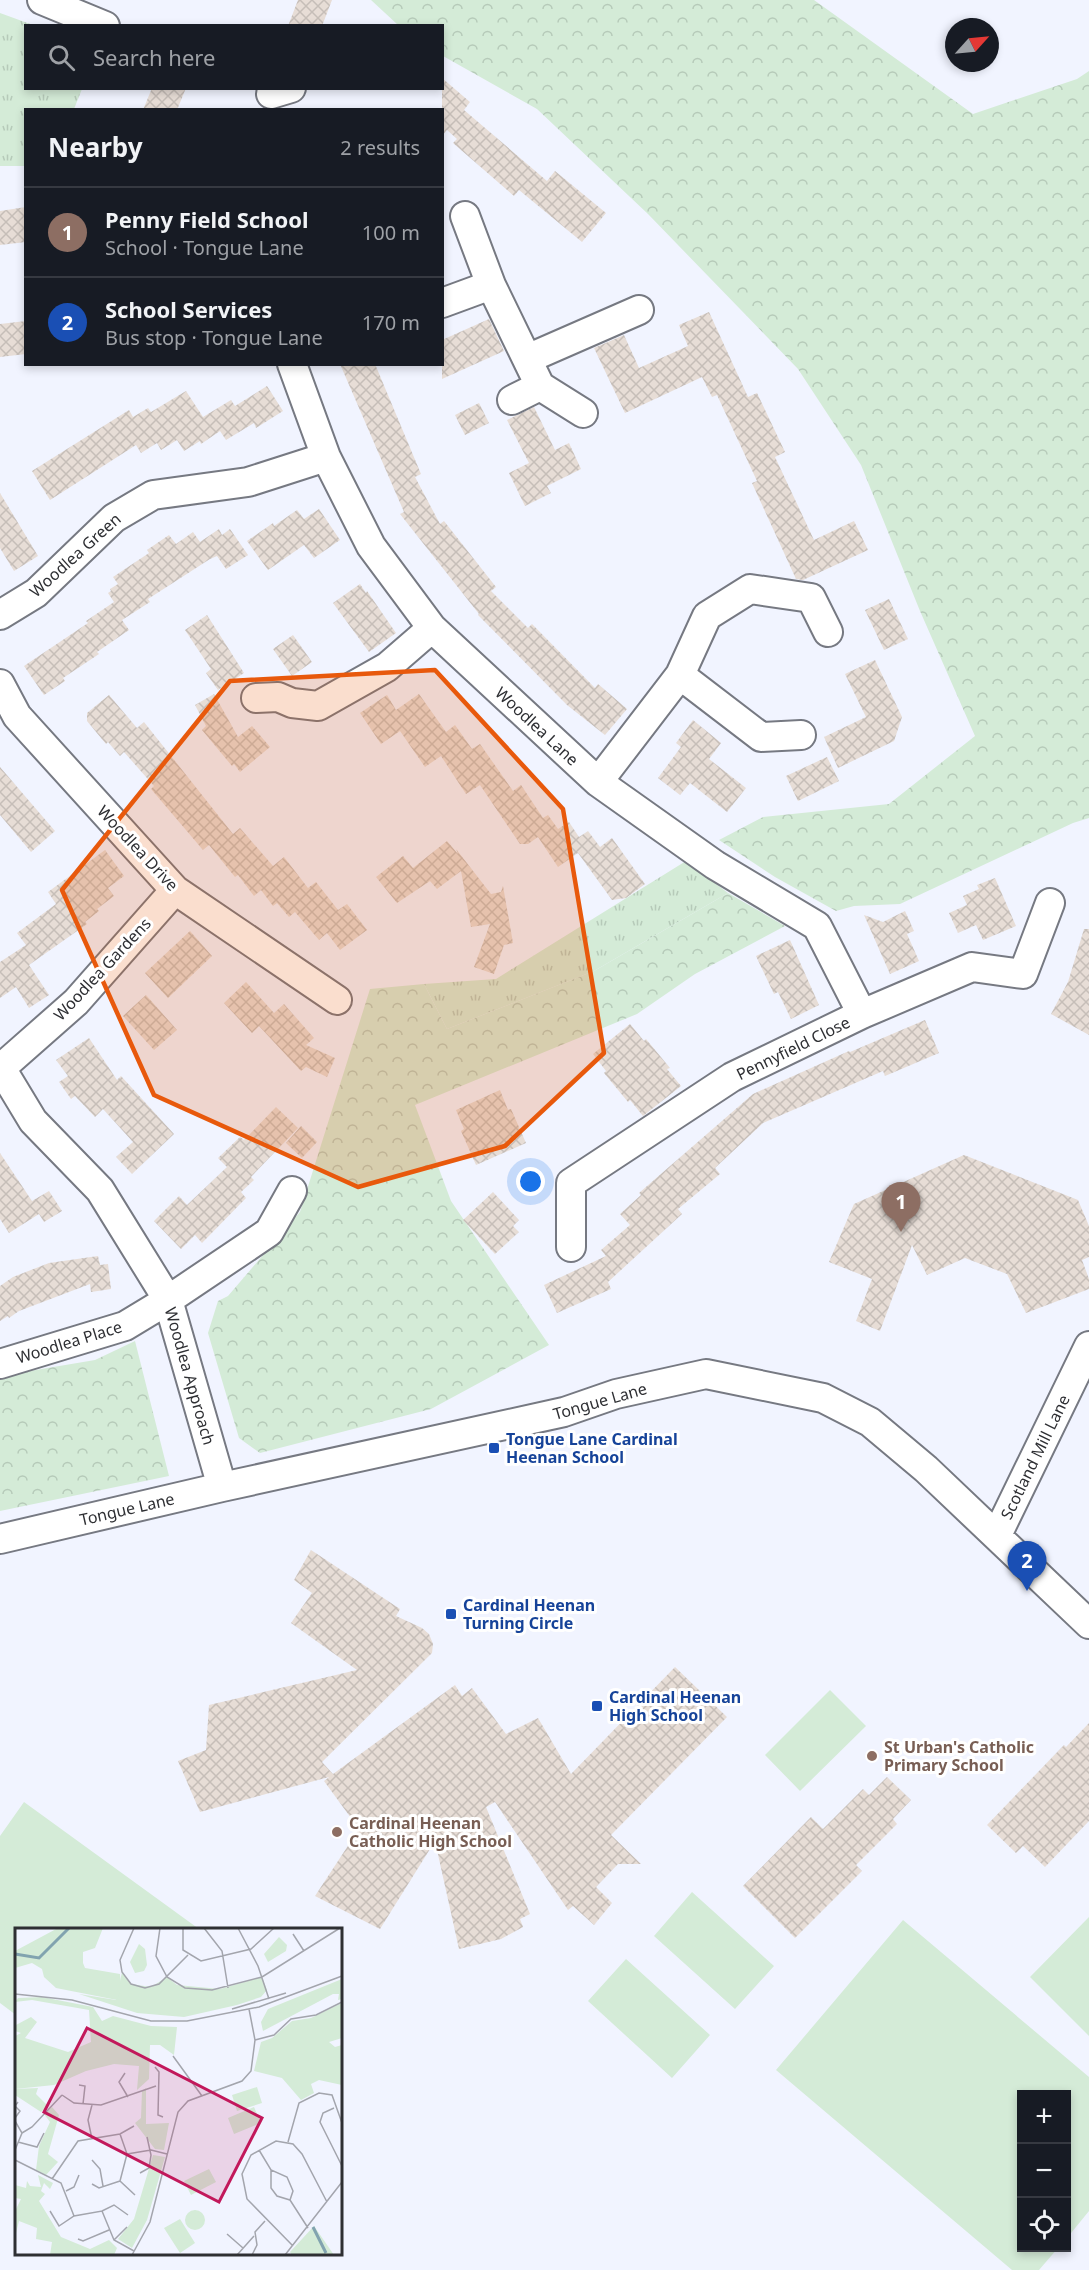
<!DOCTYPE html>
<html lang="en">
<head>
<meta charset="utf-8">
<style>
	:root { --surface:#171b24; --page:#242831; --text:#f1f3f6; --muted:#9ea1a6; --line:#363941; --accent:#db2777 }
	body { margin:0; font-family:"Noto Sans",sans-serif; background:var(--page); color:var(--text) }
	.controls { position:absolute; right:18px; bottom:18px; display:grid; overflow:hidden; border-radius:0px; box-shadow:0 3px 9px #0003 }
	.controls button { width:54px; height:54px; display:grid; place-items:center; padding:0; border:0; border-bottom:2px solid var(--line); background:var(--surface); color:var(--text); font:30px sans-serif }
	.compass { position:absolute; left:945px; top:18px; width:54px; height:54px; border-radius:50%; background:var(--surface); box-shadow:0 3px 9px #0003; rotate:63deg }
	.you { position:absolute; left:531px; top:1182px; width:21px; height:21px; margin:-15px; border:4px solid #fff; border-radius:50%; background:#1a73e8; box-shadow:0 0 0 9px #1a73e833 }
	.badge { display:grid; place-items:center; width:39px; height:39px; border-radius:50%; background:var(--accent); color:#fff; font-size:20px; font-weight:700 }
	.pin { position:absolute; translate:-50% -50px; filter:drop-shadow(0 2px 3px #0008) }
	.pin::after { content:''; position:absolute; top:32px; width:21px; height:18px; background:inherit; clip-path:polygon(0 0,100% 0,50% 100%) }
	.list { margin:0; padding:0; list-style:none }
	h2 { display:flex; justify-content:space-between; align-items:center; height:78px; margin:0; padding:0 24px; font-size:26px }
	h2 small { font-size:20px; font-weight:400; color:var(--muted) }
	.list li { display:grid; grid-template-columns:39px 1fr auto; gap:18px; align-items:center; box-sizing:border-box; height:90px; padding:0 24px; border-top:2px solid var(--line) }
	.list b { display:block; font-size:22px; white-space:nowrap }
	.list p { margin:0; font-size:20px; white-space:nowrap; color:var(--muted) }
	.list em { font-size:20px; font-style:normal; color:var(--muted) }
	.icon { flex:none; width:33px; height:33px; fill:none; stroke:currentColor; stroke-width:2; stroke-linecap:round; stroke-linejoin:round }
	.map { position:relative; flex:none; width:1089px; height:2270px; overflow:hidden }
	.search { position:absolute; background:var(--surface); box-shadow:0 3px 9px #0003; left:24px; top:24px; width:420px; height:66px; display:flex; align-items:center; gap:15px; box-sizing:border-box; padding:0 21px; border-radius:0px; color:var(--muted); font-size:22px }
	.panel { position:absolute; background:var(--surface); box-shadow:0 3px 9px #0003; left:24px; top:108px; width:420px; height:258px; border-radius:0px }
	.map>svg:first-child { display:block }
	.grass { fill:url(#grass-tufts) }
	.forest { fill:url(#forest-crowns) }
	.park { fill:#d4ebd7 }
	.building { fill:url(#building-cross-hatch) }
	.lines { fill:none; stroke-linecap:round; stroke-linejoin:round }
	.minor-casing { stroke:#767982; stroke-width:32 }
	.minor { stroke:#fff; stroke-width:28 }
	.marked { fill:#e8590c; fill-opacity:0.2; stroke:#e8590c; stroke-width:4.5; stroke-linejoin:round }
	.transit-dot { fill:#1a4fb4; stroke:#fff; stroke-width:2 }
	.education-dot { fill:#8d6e63; stroke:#fff; stroke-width:2 }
	.labels { text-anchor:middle; stroke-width:6; stroke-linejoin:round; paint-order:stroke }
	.street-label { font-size:16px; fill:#2e2f33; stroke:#fff }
	.transit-label { font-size:16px; font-weight:bold; fill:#164399; stroke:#fff; text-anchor:start }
	.education-label { font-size:16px; font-weight:bold; fill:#785e54; stroke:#fff; text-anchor:start }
	.inset-river { fill:none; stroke:#81a3af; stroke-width:3 }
	.inset-road { fill:none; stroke:#a3a5ad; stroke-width:1.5 }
	.view { fill:#c2185b; fill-opacity:0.15; stroke:#c2185b; stroke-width:3 }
	.inset-edge { fill:none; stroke:#2e2f33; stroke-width:3 }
</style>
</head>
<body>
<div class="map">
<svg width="1089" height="2270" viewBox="0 0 1089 2270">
	<defs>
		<pattern id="grass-tufts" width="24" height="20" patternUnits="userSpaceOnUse" patternTransform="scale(1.5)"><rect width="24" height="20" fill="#d4ebd7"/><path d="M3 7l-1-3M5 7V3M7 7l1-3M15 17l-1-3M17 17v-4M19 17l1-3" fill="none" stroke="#b6cab9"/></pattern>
		<pattern id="forest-crowns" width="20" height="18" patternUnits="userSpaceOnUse" patternTransform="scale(1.5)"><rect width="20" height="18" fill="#d4ebd7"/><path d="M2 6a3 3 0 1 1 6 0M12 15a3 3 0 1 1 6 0" fill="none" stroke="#b6cab9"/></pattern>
		<pattern id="building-cross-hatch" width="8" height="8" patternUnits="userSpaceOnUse" patternTransform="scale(1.5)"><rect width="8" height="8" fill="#e7ddd6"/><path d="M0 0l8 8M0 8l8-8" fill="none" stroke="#c6beb8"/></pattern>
	</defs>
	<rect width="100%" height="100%" fill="#f1f4ff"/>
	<path class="grass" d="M0 13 33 25 26 26V88L82 89 74 109 26 110 25 166H0Z
		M686 861 728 893 594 971 447 1029 424 984 496 979Z"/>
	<path class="forest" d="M371 0H814L973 114 1077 79 1089 71V818L1073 823 900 904 854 906 836 911 775 877 719 840 763 817 889 804 975 736 920 611 861 465 798 369 648 214 537 109 443 56 442 26 398 25Z
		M728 893 785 926 695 974 637 1014 415 1105 451 1201 549 1345 431 1409 260 1453 239 1438 208 1333 218 1301 228 1296 300 1212 370 989 424 984 447 1029 594 971Z
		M135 1341 169 1476 0 1511V1376L95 1360Z"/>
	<path class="park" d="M830 1690 866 1726 800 1791 765 1755Z
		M24 1802 199 1929 16 1930V2015L0 2003V1836Z
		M692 1892 774 1966 735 2009 654 1936Z
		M1089 1917V2036L1030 1977Z
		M903 1920 1089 2077V2211L1067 2238 1066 2094H1022V2248H1058L1039 2270H1012L776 2070Z
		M626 1959 710 2035 672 2078 588 2001Z"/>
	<path class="building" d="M298 0H332L322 26H288Z
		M442 78 470 102 464 110 547 181 555 171 606 213 582 242 519 190 514 196 453 143 457 139 447 130 442 136Z
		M152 88H186L177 110H143Z
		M26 207V242L0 245V211Z
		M709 312 748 397 757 393 785 452 775 457 814 540 854 521 868 550 803 580 796 579 752 483 757 481 717 395 712 397 702 377 625 413 594 348 624 335 639 368 688 346 679 325Z
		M489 319 504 351 442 379V340Z
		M26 321V354L0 357V324Z
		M340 364H375L421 474 415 477 440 524 444 521 496 587 491 591 528 628 532 624 595 688 598 684 627 709 605 735 567 705 478 615 479 614 400 514 404 512Z
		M267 386 283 411 256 428 254 423 226 440 220 431 201 444 200 441 184 451 177 440 161 450 157 443 141 453 136 445 50 500 32 471 129 410 133 417 148 408 151 412 186 391 203 417 231 400 235 406Z
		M479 403 489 423 465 435 455 415Z
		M534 407 555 450 569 443 581 469 547 486 551 493 525 506 509 473 529 463 507 420Z
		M0 493 38 556 14 571 0 548Z
		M319 509 340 540 314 558 304 545 268 570 247 541 273 523 274 526 297 510 304 519Z
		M219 529 222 535 230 529 248 555 226 569 217 556 210 559 148 599 150 602 122 620 129 630 97 652 99 654 63 678 65 681 44 695 24 666 88 623 86 621 114 602 108 593 111 591 110 589 118 584 113 577 149 553 147 550 169 535 176 544 193 532 200 542Z
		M360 584 366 593 367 591 396 633 369 652 333 603Z
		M889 599 908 639 884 650 865 610Z
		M207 615 244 673 218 690 206 673 211 669 185 630Z
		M293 635 312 662 292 676 273 649Z
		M875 660 902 717 894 741 838 768 824 737 866 717 845 674Z
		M214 694 238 737 252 726 270 747 240 772 234 764 232 766 202 730 206 726 195 705Z
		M419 694 446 732 455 725 472 749 480 744 513 791 521 785 543 818 548 815 558 829 569 822 579 837 588 831 600 847 612 838 645 884 626 898 612 900 578 853 558 867 538 837 528 844H520L480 785 466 794 441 756 425 767 400 731 381 744 360 713 387 695 396 710Z
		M109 695 137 728 144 722 233 834 240 828 273 866 284 857 308 888 316 882 338 910 347 904 367 930 340 950 327 933 319 940 295 912 289 917 277 903 273 906 261 890 254 896 238 875 235 877 209 845 203 850 151 789 154 786 124 752 120 756 108 742 106 744 87 721V713Z
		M693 720 721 743 709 759 746 788 727 812 690 783 680 795 658 778 681 747 676 743Z
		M827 757 839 781 798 801 786 776Z
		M0 767 55 831 31 852 0 815Z
		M447 841 458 854 456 849 491 894 501 892 503 886 513 943 504 945 494 974 474 967 490 924 471 927 461 871 437 889 430 881 397 903 376 877 403 856 413 868Z
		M105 850 124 876 108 888 114 896 97 909 99 911 85 922 87 924 29 965 49 995 29 1008 16 987 0 998V962L26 945 17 933 56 904 48 892Z
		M995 878 1016 926 983 940 976 925 958 933 949 913 967 905 963 896 979 889 977 885Z
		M905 911 914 931 907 934 919 961 890 974 864 915 883 922Z
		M1084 929H1089V1035L1051 1014 1068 982Z
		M190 931 212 956 168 998 145 973Z
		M790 940 819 1005 791 1019 778 992 774 994 756 956Z
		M246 982 274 1013 284 1004 314 1038 306 1045 335 1058 327 1077 306 1067 301 1071 259 1026 252 1033 224 1003Z
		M146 995 177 1030 154 1050 123 1016Z
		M925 1020 939 1053 885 1076 883 1071 763 1123 715 1168 720 1174 678 1209 682 1214 608 1282 611 1289 557 1313 544 1285 606 1256 601 1250 630 1225 620 1214 641 1195 639 1193 753 1094 849 1051 850 1052Z
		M630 1024 644 1041 646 1039 670 1068 667 1069 681 1086 643 1116 630 1100 628 1102 604 1073 606 1071 593 1054Z
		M89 1038 117 1080 121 1076 174 1134 132 1174 116 1157 133 1142 103 1109 95 1117 75 1096 71 1099 59 1082 68 1076 56 1060Z
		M500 1090 508 1110 511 1109 526 1143 476 1165 461 1131 464 1129 456 1110Z
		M276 1107 298 1128 251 1177 254 1180 241 1192 246 1198 202 1243 195 1235 181 1249 154 1221 179 1196 187 1205 227 1167 218 1158 240 1137 244 1140Z
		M301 1126 317 1142 302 1158 286 1143Z
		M0 1153 32 1201 49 1191 62 1211 44 1222 39 1214 9 1233 0 1219Z
		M964 1155 1078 1200 1089 1226V1257L1082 1260 1089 1279V1289L1026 1313 1007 1274 965 1258 927 1275 912 1245 880 1331 856 1321 872 1279 829 1262 854 1204Z
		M493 1192 519 1220 513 1226 519 1232 495 1254 463 1220Z
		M98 1256 100 1265 108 1264 111 1289 91 1292 90 1284 19 1311 9 1318 8 1316 0 1321V1286L13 1277 49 1263Z
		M311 1550 400 1609 396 1616 422 1628 429 1634 433 1644 432 1653 322 1762 333 1774 455 1685 462 1696 472 1688 506 1734 538 1718 571 1774 675 1667 727 1717 611 1835 641 1864H618L596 1887 612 1903 594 1925 573 1906 568 1910 495 1802 486 1807 530 1914 520 1919 523 1927 501 1939 459 1949 435 1841 380 1929 315 1896 359 1829 324 1781 329 1777 200 1812 178 1761 206 1750 209 1705 357 1670 291 1623 312 1593 294 1580Z
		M1089 1723V1821L1045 1867 1023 1846 1016 1853 987 1825 1064 1745 1066 1747Z
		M887 1777 911 1800 893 1819 897 1824 856 1865 862 1871 795 1938 743 1886 811 1817 823 1829 863 1789 869 1795Z"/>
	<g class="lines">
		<defs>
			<path id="minor" d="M42 0 105 26
				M271 94 291 88
				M491 285 540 386 583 413
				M442 303 491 285 465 216
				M527 359 639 310
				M292 364 326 457 371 546 432 628 598 782 715 865 817 926 862 1014
				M512 400 540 386
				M0 615 36 593 114 518 153 495 248 482 326 457
				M680 675 761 737 801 735
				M0 684 17 716 175 890 337 1000
				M256 698 278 697 292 703 318 706 387 667 432 628
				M598 782 680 675 707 616 750 589 811 598 828 632
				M1 1068 33 1121 100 1190 168 1300 222 1487
				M0 1069 76 1002 175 890
				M571 1247V1183L732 1077 862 1014 972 967 1023 974 1050 903
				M0 1364 125 1326 168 1300 269 1232 292 1191
				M997 1535 1089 1346
				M0 1539 222 1487 564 1412 616 1394 706 1374 823 1398 870 1422 926 1469 1089 1624"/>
		</defs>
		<use href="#minor" class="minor-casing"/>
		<use href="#minor" class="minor"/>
	</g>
	<path class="marked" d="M435 670 563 809 604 1053 505 1146 358 1187 154 1095 62 890 230 681Z"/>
	<g class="transit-dot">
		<rect x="488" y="1442" width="12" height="12" rx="3"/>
		<rect x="445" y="1608" width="12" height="12" rx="3"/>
		<rect x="591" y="1700" width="12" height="12" rx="3"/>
	</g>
	<g class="education-dot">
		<circle cx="872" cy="1756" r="6"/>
		<circle cx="337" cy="1832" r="6"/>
	</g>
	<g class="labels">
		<g class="street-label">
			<text transform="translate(75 555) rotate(-42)" y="6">Woodlea Green</text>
			<text transform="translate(537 726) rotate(43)" y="6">Woodlea Lane</text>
			<text transform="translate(138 848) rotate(47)" y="6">Woodlea Drive</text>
			<text transform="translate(102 969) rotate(-47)" y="6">Woodlea Gardens</text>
			<text transform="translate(793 1048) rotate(-26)" y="6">Pennyfield Close</text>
			<text transform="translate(69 1342) rotate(-17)" y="6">Woodlea Place</text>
			<text transform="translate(190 1376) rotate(74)" y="6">Woodlea Approach</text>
			<text transform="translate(600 1401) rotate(-16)" y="6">Tongue Lane</text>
			<text transform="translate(1035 1457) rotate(-64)" y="6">Scotland Mill Lane</text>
			<text transform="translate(127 1509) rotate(-13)" y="6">Tongue Lane</text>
		</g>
		<g class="transit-label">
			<text x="506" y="1445">Tongue Lane Cardinal<tspan x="506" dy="18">Heenan School</tspan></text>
			<text x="463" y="1611">Cardinal Heenan<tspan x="463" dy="18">Turning Circle</tspan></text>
			<text x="609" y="1703">Cardinal Heenan<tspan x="609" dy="18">High School</tspan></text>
		</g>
		<g class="education-label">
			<text x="884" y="1753">St Urban's Catholic<tspan x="884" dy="18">Primary School</tspan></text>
			<text x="349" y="1829">Cardinal Heenan<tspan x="349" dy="18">Catholic High School</tspan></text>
		</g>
	</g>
	<g transform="translate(15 1928)">
		<rect width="327" height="327" fill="#f1f4ff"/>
		<path d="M264 9 272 17 271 23 253 34 249 26ZM107 44 116 56 136 59 152 49 162 57 205 61 247 49 252 62 246 69 222 77 169 89 122 85 64 66 101 72ZM23 160 21 166 33 178 26 184 0 167V161ZM37 179 44 187 33 226 43 234 31 247 21 242 24 218 35 194 29 186Z" fill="#d4ebd7"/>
		<path d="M43 0H88L80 20 68 24V35L70 40 105 46 106 61 102 72 41 60 29 49 27 41 17 35 0 40V23ZM124 16 130 21 132 37 129 43 120 45 115 34ZM327 51V71L323 72 324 66H318L248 103 246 94 253 81ZM27 69 78 79 87 93 98 88 136 98 162 99 159 127 145 117H135L134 151 122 162 124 138 99 136 71 143 39 157 0 161V108L6 105 0 103 1 97 16 89 22 94 10 110 53 124 76 114 74 82 17 72 0 74 3 70ZM327 75V110L314 114 320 119 327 117V157L304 152 296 156 299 165 286 172 267 150 239 143 246 114 257 110 277 93 296 90ZM131 160V196L154 195 149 222 140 221 120 195 126 190 127 163ZM138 227 150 229 132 292 117 320 103 311 119 291ZM23 247 38 255 35 261 29 255 26 263 30 266 24 273 46 309 75 321 94 312 102 320 99 327H35L37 314 21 311 22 300 4 293 0 309V283L6 271 0 270V257L11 260 12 253 15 258 26 259ZM299 298 319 327H277L275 324Z" fill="#d4ebd7"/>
		<path d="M242 159 247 175 222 183 217 167ZM239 179 246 195 219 206 213 190ZM194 241 201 254 176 267 169 253ZM170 292a10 10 0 1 1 20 0a10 10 0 1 1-20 0ZM165 291 180 315 165 325 149 300Z" fill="#d4ebd7"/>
		<path class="inset-river" d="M0 26 24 30 54 0M298 299 311 325"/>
		<path class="inset-road" d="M119 0 105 32 107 44 116 56 130 60 144 56 173 27M145 0 141 28 152 49 170 60 197 62 247 49 325 0M168 0V22L186 33 236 21 259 0M189 0 207 23 213 60M223 0 243 38 254 71M278 6 289 23M0 66 57 72 136 93H172L244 79 327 48M217 81 271 65M240 112 259 107 276 91 301 87 327 74M158 128 187 168M140 139 144 144 143 187 148 189M110 145 104 154 113 169M64 157 70 158 68 176M47 167 59 175 86 177 141 158M319 180 308 185 305 194 327 238M0 190 5 183 0 178 3 174M0 193 7 205 0 222M7 205 17 199 47 167M105 206 112 226 105 253 120 267M77 211 73 192 77 177M3 214 22 219 29 205M273 214 284 175 304 165 317 167 327 195M244 222 256 242 272 249 278 263 275 272 262 268 256 260V242M112 226 136 222 152 226M0 232 46 255 59 288M77 232 85 241 88 258M125 245 134 240 136 227 132 209M37 251 63 213 105 206 119 198M77 256 84 260 105 253M51 263 59 259 64 247M275 272 293 300M35 283 44 298 59 288 87 283 99 312 119 323M87 283 99 277 113 287M212 306 228 320M63 311 68 313 94 302M99 312 112 299M278 318 232 271 227 246 236 227 261 213 278 216 287 226 312 274M117 327 135 294 163 184 173 173 227 153 236 143 240 112 234 81M222 327 239 308M237 327 242 317 240 304 250 293M270 327 327 254"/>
		<path class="view" d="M72 100 247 190 204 274 29 184Z"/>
		<rect width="327" height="327" class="inset-edge"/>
	</g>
</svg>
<div class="controls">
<button>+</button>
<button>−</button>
<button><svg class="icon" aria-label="locate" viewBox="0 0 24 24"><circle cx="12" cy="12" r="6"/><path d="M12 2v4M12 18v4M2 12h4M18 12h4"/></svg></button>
</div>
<svg class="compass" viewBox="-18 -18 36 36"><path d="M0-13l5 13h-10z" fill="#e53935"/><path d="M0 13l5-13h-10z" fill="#9ea1a6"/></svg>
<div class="you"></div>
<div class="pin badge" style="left:901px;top:1232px;background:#8d6e63">1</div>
<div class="pin badge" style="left:1027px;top:1591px;background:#1a4fb4">2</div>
<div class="search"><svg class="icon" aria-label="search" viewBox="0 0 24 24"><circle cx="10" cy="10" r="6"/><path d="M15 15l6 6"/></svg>Search here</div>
<section class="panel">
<h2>Nearby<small>2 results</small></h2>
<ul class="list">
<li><span class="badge" style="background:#8d6e63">1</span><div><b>Penny Field School</b><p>School · Tongue Lane</p></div><em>100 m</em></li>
<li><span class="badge" style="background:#1a4fb4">2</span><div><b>School Services</b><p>Bus stop · Tongue Lane</p></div><em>170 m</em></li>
</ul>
</section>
</div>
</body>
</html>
